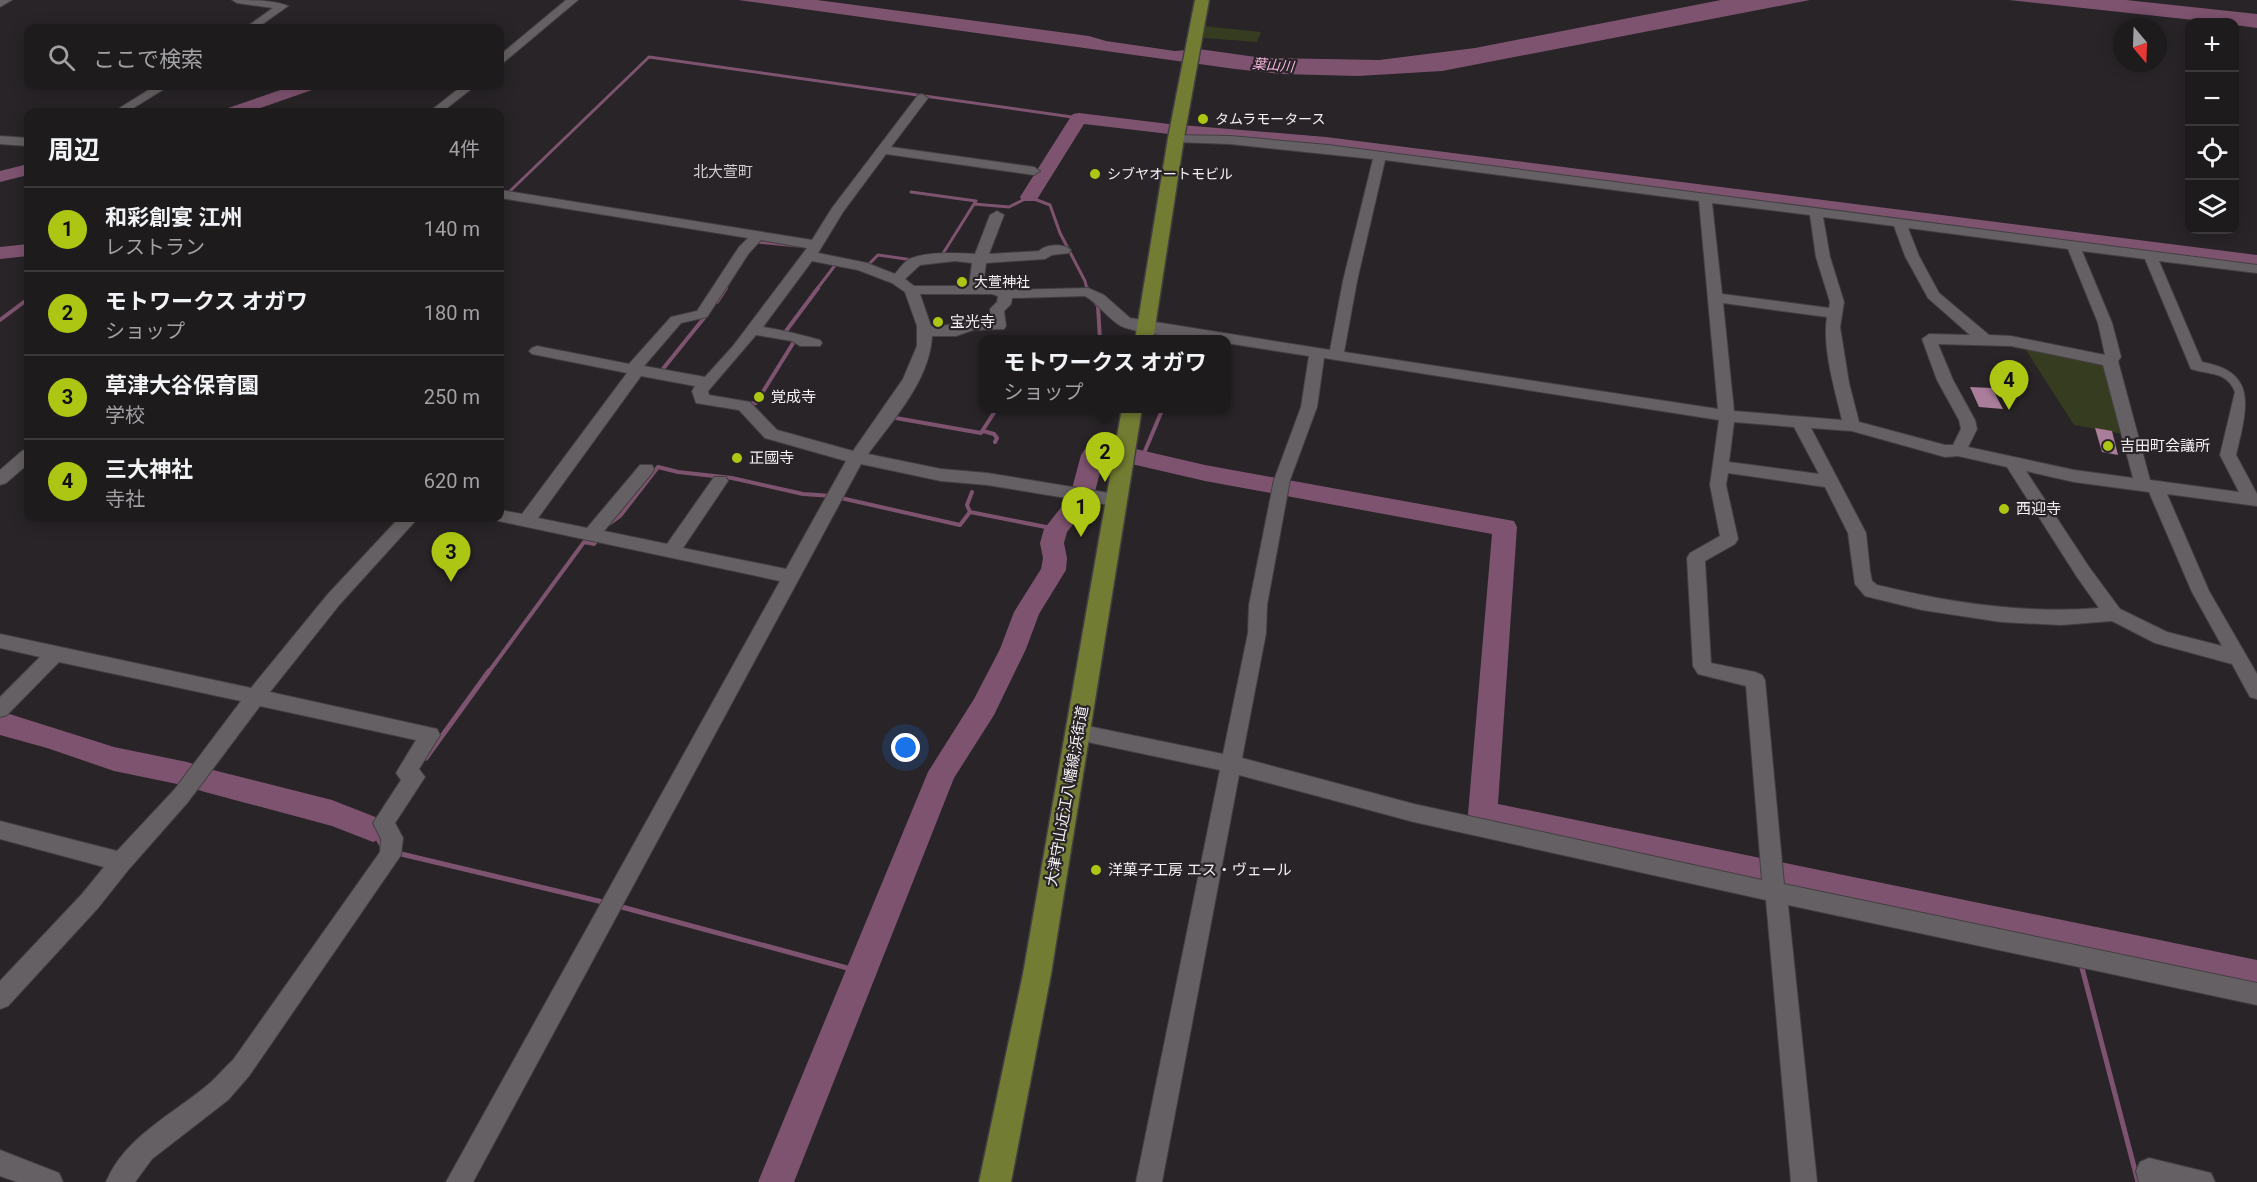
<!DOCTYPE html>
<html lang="ja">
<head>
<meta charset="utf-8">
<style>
	:root { --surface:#1e1b1d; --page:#262426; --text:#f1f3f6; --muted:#a1a1a4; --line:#3c393b; --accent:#acc613 }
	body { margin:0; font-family:Roboto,"Noto Sans JP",sans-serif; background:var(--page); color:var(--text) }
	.controls { position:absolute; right:18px; top:18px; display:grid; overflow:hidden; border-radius:12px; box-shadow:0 3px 15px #0003 }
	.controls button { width:54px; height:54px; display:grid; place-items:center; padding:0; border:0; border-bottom:2px solid var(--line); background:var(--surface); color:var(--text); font:30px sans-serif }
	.compass { position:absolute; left:2113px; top:18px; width:54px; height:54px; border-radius:50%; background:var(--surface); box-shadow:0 3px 15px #0003; rotate:161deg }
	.you { position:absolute; left:906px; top:748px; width:21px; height:21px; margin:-15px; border:4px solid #fff; border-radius:50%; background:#1a73e8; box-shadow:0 0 0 9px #1a73e833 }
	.badge { display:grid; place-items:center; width:39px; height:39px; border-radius:50%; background:var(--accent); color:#111; font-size:20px; font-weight:700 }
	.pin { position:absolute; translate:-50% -50px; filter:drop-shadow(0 2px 3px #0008) }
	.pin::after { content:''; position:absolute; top:32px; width:21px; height:18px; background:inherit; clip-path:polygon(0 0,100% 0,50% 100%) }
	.popup { position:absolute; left:979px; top:335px; width:252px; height:78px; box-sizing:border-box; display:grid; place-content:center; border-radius:12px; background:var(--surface); filter:drop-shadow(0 2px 4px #0005); font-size:20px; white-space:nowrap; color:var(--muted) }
	.popup b { font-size:22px; color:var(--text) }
	.popup::after { content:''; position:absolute; left:50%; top:100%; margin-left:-12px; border:12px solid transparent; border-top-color:var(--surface) }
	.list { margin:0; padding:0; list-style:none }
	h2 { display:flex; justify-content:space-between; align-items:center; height:78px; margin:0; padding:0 24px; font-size:26px }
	h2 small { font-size:20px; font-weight:400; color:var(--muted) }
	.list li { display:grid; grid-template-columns:39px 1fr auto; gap:18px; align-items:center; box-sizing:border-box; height:84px; padding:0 24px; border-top:2px solid var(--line) }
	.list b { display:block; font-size:22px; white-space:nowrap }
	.list p { margin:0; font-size:20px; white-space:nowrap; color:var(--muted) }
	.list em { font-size:20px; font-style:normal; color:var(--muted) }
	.icon { flex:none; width:33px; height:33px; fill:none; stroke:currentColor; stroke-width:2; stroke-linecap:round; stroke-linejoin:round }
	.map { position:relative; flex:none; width:2257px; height:1182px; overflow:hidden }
	.search { position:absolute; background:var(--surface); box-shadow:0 3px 15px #0003; left:24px; top:24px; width:480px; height:66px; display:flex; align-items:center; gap:15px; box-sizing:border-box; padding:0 21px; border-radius:12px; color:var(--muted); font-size:22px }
	.panel { position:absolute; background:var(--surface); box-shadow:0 3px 15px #0003; left:24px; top:108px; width:480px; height:414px; border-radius:12px }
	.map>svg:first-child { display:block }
	.green { fill:#363c20 }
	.water { fill:#7e536f }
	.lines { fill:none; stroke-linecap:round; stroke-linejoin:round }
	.stream-far2 { stroke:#7e536f; stroke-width:3 }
	.stream-far1 { stroke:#7e536f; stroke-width:4 }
	.stream { stroke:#7e536f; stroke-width:5 }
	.river { fill:#7e536f; fill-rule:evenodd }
	.building { fill:#aa7d9a }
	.minor-casing { stroke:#433f42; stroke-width:2 }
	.major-casing { stroke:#433f42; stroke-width:3 }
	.minor { fill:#656063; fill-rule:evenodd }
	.major { fill:#727c32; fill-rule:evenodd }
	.poi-dot { fill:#acc613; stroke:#282427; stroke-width:2 }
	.labels { text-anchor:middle; stroke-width:4.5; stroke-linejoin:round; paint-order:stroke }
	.far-water-label { font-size:14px; font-style:italic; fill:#fab5e1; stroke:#282427 }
	.far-poi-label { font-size:14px; fill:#f5f2f4; stroke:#282427; text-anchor:start }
	.far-quarter-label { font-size:15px; fill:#d2cccf; stroke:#282427 }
	.poi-label { font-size:15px; fill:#f5f2f4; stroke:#282427; text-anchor:start }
	.street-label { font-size:15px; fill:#f5f2f4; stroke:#282427 }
</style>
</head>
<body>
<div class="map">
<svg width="2257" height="1182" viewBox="0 0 2257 1182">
	<rect width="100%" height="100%" fill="#282427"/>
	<path class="green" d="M1204 26 1261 32 1257 42 1204 38Z
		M2024 347 2107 363 2123 434 2074 425Z"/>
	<path class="water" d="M738 0H817L1089 36 1106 41 1175 51 1199 49 1263 58 1379 60 1475 48 1721 0H1810L1442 71 1358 76 1281 74 1235 69Z
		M2009 0H2126L2257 14V28L2235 25 2234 22H2212Z"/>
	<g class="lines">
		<path class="stream-far2" d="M911 192 976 201 974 204 1009 207 1029 197 1050 205 1060 233 1085 281 1087 289
			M508 193 649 57 1079 118
			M756 242 798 246
			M942 255 974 204
			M865 268 878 255 913 260
			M725 289 741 264
			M817 289 836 264H840"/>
		<path class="stream-far1" d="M1087 288 1088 294
			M717 302 726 288
			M1095 302 1098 306 1100 340
			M0 320 28 299
			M783 335 818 288
			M664 371 662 370 708 313
			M747 404 756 403 795 340
			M890 417 981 433 997 408
			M983 431 994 434 997 438 995 442
			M1142 458 1163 408
			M970 512 967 505 972 492
			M609 524 620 516 658 467 678 472 732 478 803 494 832 496 960 525 970 512 1056 529
			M488 673 584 542 594 544 599 538"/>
		<path class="stream" d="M426 758 489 671
			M378 822 373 829 383 848
			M397 853 607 903
			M618 906 862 972
			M2075 939 2078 950
			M2081 964 2138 1182"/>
		<path class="river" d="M292 86H314L312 90 249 112H225L228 108Z
			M1079 113 1169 124 1326 137 2257 255V267L1326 147 1169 134 1084 124 1036 201H1022L1020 197 1070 118 1073 114Z
			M28 164V175L0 182V171Z
			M28 244V256L0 259V247Z
			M1110 443 1205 465 1514 521 1517 527 1498 804 2257 960V992L1473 823 1468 814 1492 534 1205 481 1110 459 1103 461 1093 499 1067 532 1064 543 1067 558 1066 570 1039 614 1026 649 994 715 954 778 794 1182H758L928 772 974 699 1000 649 1014 612 1041 569 1043 558 1040 543 1044 529 1070 496 1081 455 1085 449Z
			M0 711 114 747 187 762 197 765 199 770 205 768 332 800 383 820 388 829 383 838 373 842 332 826 205 792 195 789 193 784 187 786 114 771 47 748 0 735Z"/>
	</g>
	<path class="building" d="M1970 387 1992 388 2003 409 1979 407Z
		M2095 428 2112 431 2118 455 2102 452Z"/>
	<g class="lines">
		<defs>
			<path id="minor" d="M0 0H12L0 7Z
				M232 0C248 0 275 0 288 6L257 28H245L273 8 237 3Z
				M566 0H578L504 62 500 63V55Z
				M155 86H169L127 112H113Z
				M462 86H475L442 112H429Z
				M922 94 928 98 891 147 1034 167 1040 171 1034 175 886 154 843 212 818 253 867 263 895 274C899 269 903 263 908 260 922 251 958 253 975 254L990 215 997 211 1004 215 989 254 1039 251C1046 244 1064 243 1071 250L1069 253 1052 255 1045 259 986 263 983 286 1006 290 1088 288 1104 295 1130 318 1330 350 1343 281 1373 159 1230 144 1176 142 1170 138 1172 135 1230 136 1328 145 2257 265V273L2159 261 2202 362C2257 372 2248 405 2236 455L2257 494V506L2167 494 2209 591 2257 674V699L2250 697 2232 664 2155 643 2112 621 2061 625 2001 622 1922 610 1865 596 1855 584 1848 533 1825 487 1728 473 1726 485 1738 539 1735 544 1705 561 1711 663 1755 672 1762 675 1765 680 1784 884 2257 983V1005L1788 905 1817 1182H1791L1766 900 1414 822 1239 775 1162 1182H1136L1220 770 1078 740 1071 738 1068 732 1071 726 1078 724 1223 754 1248 633 1249 605 1274 480 1301 407 1309 356 1226 343V340C1203 340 1141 335 1121 326 1108 319 1099 304 1085 296L1012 298 1011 304 1004 311 1006 326 1004 329 973 330 956 336H932C930 380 893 420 868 454L941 469 987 473 1115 494 1121 496 1123 500 1121 504 1115 506 987 485 941 481 861 464 473 1182H446L780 581 494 520 492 518H500V510L522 514 627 373 532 354 529 351 532 348 537 346 629 364 671 317 697 311 739 247 748 238 500 198V190L812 240 832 208 918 95ZM1385 160 1699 201 1718 409 1344 352 1357 281ZM1712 203 1810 215 1816 257 1830 302 1829 308 1722 294ZM1823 217 1894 226 1905 256 1928 298 1970 335 1929 334 1922 339 1937 380 1959 420 1961 429 1953 445H1945L1859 422 1849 383 1840 327 1844 302 1830 257ZM1908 228 2068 249 2098 323 2105 355 2011 336 1989 335 1939 293 1919 256ZM761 240 807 248 733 346 705 377 644 366 681 323 707 317 749 253ZM2082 251 2145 259 2191 369C2209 375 2227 371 2235 392L2220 455 2239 492 2150 480 2118 361 2121 357 2112 323ZM812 261 858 270 892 283 905 292 917 326V346L903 379 853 451 777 430 750 402 709 395 708 391 756 335 792 341 800 346H820L822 343 820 340C801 335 783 330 763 327ZM955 261 972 263 969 286H914L905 279 920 265ZM920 294H992L998 296 997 302 990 309 991 321C970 320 952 326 931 326ZM1723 303 1827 317C1822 348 1835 390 1842 420L1734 411ZM1938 344 2011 346 2103 365 2133 478 2074 470 1968 447 1977 429 1975 420 1953 380ZM1324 358 1719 420 1710 485 1720 536 1690 553 1687 558 1693 666 1698 674 1746 686 1762 880 1414 804 1242 758 1266 633 1267 605 1290 480 1317 407ZM641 376 695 386 692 391 696 403 739 410 765 438 846 461 786 569 683 548 728 481 726 477H714L667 544 604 531 652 473 654 469 652 465H640L587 528 538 518ZM1734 422 1794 427 1819 474 1729 462ZM1811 428 1852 431 1945 457 1958 456 2007 467 2077 577 2099 608C2024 614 1950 603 1877 585L1872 581 1870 571 1866 533ZM2026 471 2074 482 2149 492 2192 592 2222 646 2167 632 2120 609 2089 567Z
				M0 136 28 138V146L0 144Z
				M28 449V464L6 483 0 485V470L22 451Z
				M399 518H418L340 604 270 692 437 729 440 735 419 769 425 777 395 823 403 838 401 855 249 1076 228 1100 152 1159 135 1182H106C125 1136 174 1114 210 1083 218 1076 225 1067 233 1060L380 852 381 839 373 823 401 780 396 773 416 740 260 706 188 802 129 869 98 908 8 1006 0 1009V981L82 894 104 867 0 839V821L117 851 174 790 241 701 59 662 7 715 0 717V697L40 657 0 648V634L251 688 328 594Z
				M0 1150 59 1173 63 1182H17L0 1176Z
				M2149 1158 2211 1173 2215 1182H2139L2136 1171 2140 1162Z"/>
			<path id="major" d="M1195 0H1209L1184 138 1153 340H1135L1168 138Z
				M1122 408H1142L1051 974 1011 1182H979L1023 974Z"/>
		</defs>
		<use href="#minor" class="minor-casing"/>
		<use href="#major" class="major-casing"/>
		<use href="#minor" class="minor"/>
		<use href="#major" class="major"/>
	</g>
	<g class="poi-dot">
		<circle cx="1203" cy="119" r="6"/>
		<circle cx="1095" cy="174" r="6"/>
		<circle cx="962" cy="282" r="6"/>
		<circle cx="938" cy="322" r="6"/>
		<circle cx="759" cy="397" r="6"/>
		<circle cx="2108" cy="446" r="6"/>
		<circle cx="737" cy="458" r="6"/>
		<circle cx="2004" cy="509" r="6"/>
		<circle cx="1096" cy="870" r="6"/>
	</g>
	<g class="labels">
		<g class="far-water-label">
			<text transform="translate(1273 65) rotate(5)" y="5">葉山川</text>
		</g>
		<g class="far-poi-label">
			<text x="1215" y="124">タムラモータース</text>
			<text x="1107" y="179">シブヤオートモビル</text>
			<text x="974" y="287">大萱神社</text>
		</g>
		<g class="far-quarter-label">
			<text x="723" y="177">北大萱町</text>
		</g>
		<g class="poi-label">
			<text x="950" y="327">宝光寺</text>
			<text x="771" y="402">覚成寺</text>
			<text x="2120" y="451">吉田町会議所</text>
			<text x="749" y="463">正國寺</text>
			<text x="2016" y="514">西迎寺</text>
			<text x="1108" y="875">洋菓子工房 エス・ヴェール</text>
		</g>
		<g class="street-label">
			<text transform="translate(1067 796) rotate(-80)" y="5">大津守山近江八幡線;浜街道</text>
		</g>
	</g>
</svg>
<div class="controls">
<button>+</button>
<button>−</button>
<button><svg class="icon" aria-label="locate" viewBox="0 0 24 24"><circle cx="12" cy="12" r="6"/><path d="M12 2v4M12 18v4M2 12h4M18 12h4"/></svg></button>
<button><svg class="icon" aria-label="layers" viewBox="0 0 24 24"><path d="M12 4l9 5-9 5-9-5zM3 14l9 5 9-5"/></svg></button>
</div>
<svg class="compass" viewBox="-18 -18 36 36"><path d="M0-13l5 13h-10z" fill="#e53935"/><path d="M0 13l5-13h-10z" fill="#a1a1a4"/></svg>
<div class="you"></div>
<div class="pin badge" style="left:1081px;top:537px">1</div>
<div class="pin badge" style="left:1105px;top:482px">2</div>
<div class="popup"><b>モトワークス オガワ</b>ショップ</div>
<div class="pin badge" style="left:451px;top:582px">3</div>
<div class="pin badge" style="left:2009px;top:410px">4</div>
<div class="search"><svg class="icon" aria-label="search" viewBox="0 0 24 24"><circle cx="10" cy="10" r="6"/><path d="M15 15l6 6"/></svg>ここで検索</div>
<section class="panel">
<h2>周辺<small>4件</small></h2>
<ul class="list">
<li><span class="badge">1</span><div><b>和彩創宴 江州</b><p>レストラン</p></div><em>140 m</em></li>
<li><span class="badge">2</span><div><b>モトワークス オガワ</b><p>ショップ</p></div><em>180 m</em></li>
<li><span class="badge">3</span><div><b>草津大谷保育園</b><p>学校</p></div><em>250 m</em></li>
<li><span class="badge">4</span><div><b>三大神社</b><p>寺社</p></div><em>620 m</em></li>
</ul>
</section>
</div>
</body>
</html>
